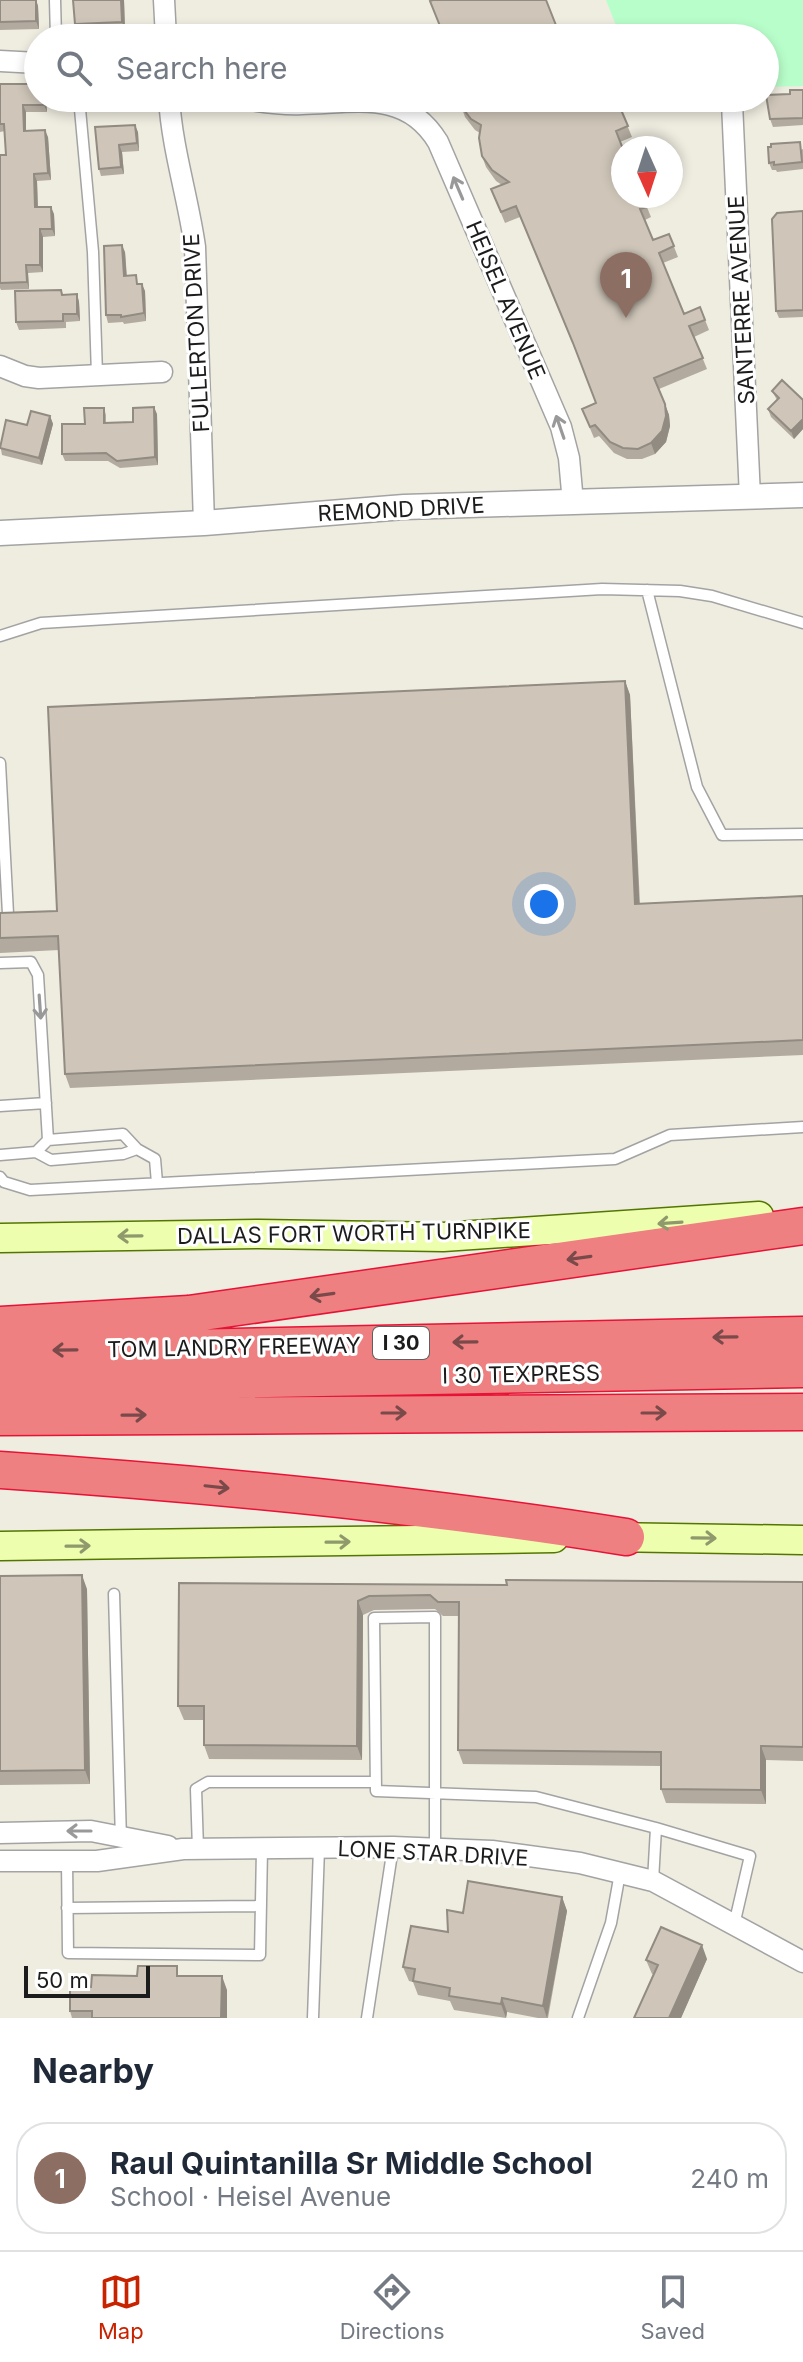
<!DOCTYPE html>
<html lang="en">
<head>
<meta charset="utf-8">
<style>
	:root { --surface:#fff; --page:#f2f2f3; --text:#1f2937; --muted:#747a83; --line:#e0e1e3; --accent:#c82300 }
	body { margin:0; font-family:Inter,sans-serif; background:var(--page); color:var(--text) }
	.compass { position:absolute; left:611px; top:136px; width:72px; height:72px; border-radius:50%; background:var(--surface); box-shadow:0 4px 12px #0003; rotate:177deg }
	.scale { position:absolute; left:24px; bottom:20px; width:126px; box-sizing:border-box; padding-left:8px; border:4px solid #1c1c1c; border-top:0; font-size:22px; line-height:28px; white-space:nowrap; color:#1c1c1c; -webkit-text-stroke:6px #fff; paint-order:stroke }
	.you { position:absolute; left:544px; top:904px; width:28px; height:28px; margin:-20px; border:6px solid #fff; border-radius:50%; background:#1a73e8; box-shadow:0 0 0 12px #1a73e833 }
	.badge { display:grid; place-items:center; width:52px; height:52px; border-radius:50%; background:var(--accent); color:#fff; font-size:26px; font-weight:700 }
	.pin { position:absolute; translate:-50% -66px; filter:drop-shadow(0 2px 4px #0008) }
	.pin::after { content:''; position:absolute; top:42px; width:28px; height:24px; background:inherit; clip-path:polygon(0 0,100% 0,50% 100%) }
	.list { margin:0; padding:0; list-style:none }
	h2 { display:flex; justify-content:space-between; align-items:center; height:104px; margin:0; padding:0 32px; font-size:34px }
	h2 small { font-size:26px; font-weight:400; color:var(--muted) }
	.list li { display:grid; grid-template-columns:52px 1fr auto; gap:24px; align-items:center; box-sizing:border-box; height:112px; margin:0 16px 16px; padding:0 16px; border:2px solid var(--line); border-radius:32px }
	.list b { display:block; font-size:30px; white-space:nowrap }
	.list p { margin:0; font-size:26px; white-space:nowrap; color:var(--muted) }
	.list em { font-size:26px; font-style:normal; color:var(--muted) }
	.icon { flex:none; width:44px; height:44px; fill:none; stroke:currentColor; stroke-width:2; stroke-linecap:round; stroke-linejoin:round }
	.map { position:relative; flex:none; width:803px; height:2018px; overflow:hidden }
	.search { position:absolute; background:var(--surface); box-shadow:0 4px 12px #0003; left:24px; right:24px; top:24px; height:88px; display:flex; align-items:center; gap:20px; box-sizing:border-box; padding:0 28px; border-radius:44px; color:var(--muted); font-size:30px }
	.sheet { height:232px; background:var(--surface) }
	nav { display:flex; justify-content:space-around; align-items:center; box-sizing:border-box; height:112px; border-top:2px solid var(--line); background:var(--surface); font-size:22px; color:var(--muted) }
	nav a { display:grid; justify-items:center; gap:4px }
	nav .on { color:var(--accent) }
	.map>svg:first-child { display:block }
	.park { fill:#b8feca }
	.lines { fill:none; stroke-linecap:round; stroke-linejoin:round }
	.service-casing { stroke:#a3a3a3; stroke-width:13 }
	.minor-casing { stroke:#a3a3a3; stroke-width:23 }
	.tertiary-casing { stroke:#a3a3a3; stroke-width:27 }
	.secondary-casing { stroke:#547600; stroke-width:31 }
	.motorway-casing { stroke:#e71336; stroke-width:39 }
	.service { stroke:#fff; stroke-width:10 }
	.minor { stroke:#fff; stroke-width:20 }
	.tertiary { stroke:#fff; stroke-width:24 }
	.secondary { stroke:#edffae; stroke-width:28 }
	.motorway { stroke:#ee8081; stroke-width:36 }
	.wall { fill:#b2aa9f }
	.shaded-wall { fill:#918b82 }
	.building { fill:#cfc6b9; stroke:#918b82; stroke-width:2 }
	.oneway { stroke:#999 }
	.oneway2 { stroke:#8f996c }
	.oneway3 { stroke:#7a4949 }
	.labels { text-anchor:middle; stroke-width:6; stroke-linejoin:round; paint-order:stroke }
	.shield { fill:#fff; stroke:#606060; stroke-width:2 }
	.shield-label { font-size:20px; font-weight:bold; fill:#1c1c1c }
	.street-label { font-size:22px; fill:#1c1c1c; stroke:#fff }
</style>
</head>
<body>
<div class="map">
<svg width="803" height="2018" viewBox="0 0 803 2018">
	<rect width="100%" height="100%" fill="#efece0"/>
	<path class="park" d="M606 0H803V86L765 87V38H621Z"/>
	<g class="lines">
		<defs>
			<path id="service" d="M55 0 56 38
				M79 98 93 252 97 375
				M647 590 697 787 722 835 803 834
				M0 636 41 623 602 589 680 591 712 596 803 623
				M0 763 8 914
				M0 963 31 962 38 975 48 1140
				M0 1106 46 1103
				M137 1149 155 1159 157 1183
				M0 1155 36 1152 51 1160 123 1154 137 1149 123 1134 48 1140 36 1152
				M0 1177 4 1182 30 1190 615 1159 670 1135 803 1127
				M114 1594 121 1840
				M656 1828 750 1856 734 1925
				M435 1848V1617L374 1618 376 1791 536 1797 656 1828 653 1881
				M198 1849 196 1789 208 1782H376
				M67 1861 68 1953 260 1955 262 1849
				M67 1908 261 1906
				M313 2018 319 1848
				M367 2018 393 1847
				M578 2018 611 1923 620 1873"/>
			<path id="minor" d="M164 0 166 38
				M0 61 38 63
				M169 98C172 149 188 197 195 247L204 523
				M239 98C260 102 281 105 302 104 355 103 406 89 438 142L561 427 569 458 573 503
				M732 103 750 497
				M0 366 25 376 39 378 162 372
				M0 1833 91 1831 168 1846
				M0 1861H97L183 1849 393 1847 492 1851 580 1863 653 1881 803 1962"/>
			<path id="tertiary" d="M0 533 204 523 404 507 803 495"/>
			<path id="secondary" d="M0 1238 259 1234 443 1237 759 1216
				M608 1537 803 1540
				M0 1546 554 1538"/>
			<path id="motorway" d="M0 1325 189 1314 803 1226
				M0 1352 803 1335
				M0 1384 803 1369
				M0 1417 803 1412
				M0 1470C209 1484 419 1504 626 1537"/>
		</defs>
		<use href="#service" class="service-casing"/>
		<use href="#minor" class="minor-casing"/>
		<use href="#tertiary" class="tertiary-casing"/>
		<use href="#secondary" class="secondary-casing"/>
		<use href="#motorway" class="motorway-casing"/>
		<use href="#service" class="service"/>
		<use href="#minor" class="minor"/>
		<use href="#tertiary" class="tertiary"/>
		<use href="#secondary" class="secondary"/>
		<use href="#motorway" class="motorway"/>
	</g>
	<path class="wall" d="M0 0H36L38 6 39 29 0 30Z
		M124 0 125 30 78 31 75 24Z
		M0 84 46 98 47 112H26V131L48 137 51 180 37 181 38 207 54 214 55 236 43 237V272L28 273 29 289 1 290 0 288V239L6 155 5 131 0 132Z
		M803 90V125L773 127 770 119 790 94Z
		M616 98 632 137 620 142 651 217 645 220 653 240 669 234 678 257 663 263 684 314 700 307 709 330 694 337 707 369 659 389 669 415 670 426 666 442 655 454 642 459H627L614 453 599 436 594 438 582 409 596 403 577 354 520 217 505 223 491 189 502 185 496 181 486 167 482 156 480 133 475 130 465 117 461 106Z
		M95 127 138 132 139 151 122 152 124 174 101 176 99 169Z
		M803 149V169L777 172 776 170H772L769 163Z
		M803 211V317L779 318 776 311Z
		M125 252 127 276 139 284 145 291 146 321 124 324 123 322 108 323 106 315Z
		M61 290 63 295 77 294 79 302 80 321 66 322V328L19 330 16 322Z
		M772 391 803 400V429L794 439 771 417 768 409 777 400Z
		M104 408 106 415V422H133L157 414 158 465 120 468 108 461H65L62 454 85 424Z
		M50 416 53 424 42 465 2 455 0 444 27 425Z
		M625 681 630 695 640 904 803 896V1055L70 1088 65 1074 59 950 0 953V913L57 911Z
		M0 1576 87 1589 90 1784 0 1785Z
		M803 1582V1761L766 1760V1804L666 1803 661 1789V1766L463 1764 458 1750 459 1616H443L435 1609 374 1610 363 1615 362 1760 209 1759 204 1745V1720H184L178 1706 179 1583 507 1585Z
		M562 1897 567 1911 548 2018H538L507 2012 506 2018 454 2010 450 2001 418 1995 413 1982 409 1981 403 1967 448 1932 463 1913Z
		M707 1959 681 2018H634L653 1974H652L646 1960Z
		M180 1976 227 1990V2018H72L70 2011 91 1987Z"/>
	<path class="shaded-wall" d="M36 0 38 6 39 29 36 21Z
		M121 0H124L125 30 122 22Z
		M44 98H46L47 112 44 105Z
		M23 105 26 112V138L24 131Z
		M135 125 138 132 139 151 137 143Z
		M45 130 48 137 51 180 48 173Z
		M119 145 122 152 124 174 121 167Z
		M34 174 37 181 38 215 35 207Z
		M51 207 54 214 55 236 52 229Z
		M40 229 43 237V272L40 265Z
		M122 245 125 252 127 284 124 276Z
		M26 265 28 273 29 289 27 282Z
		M142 284 145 291 146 321 144 313Z
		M77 294 79 302 80 321 77 314Z
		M665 404 669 415 670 426 666 442 655 454 651 443Z
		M154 407 157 414 158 465 155 457Z
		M50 416 53 424 42 465 39 458Z
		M803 419V429L794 439 791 431Z
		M625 681 630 695 640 918 635 904Z
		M82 1575 87 1589 90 1784 85 1770Z
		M358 1601 363 1615 362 1760 357 1746Z
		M761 1746 766 1760V1804L761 1790Z
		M562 1897 567 1911 547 2018 543 2006Z
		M702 1945 707 1959 681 2018H669Z
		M222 1976 227 1990V2018H221Z
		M502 1998 507 2012 506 2018 501 2004Z"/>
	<path class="building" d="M0 0H36V21L0 22Z
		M73 0H121L122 22 75 24Z
		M433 0H546L561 38H438L440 26 430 1Z
		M0 84H38V98H44V105H23L24 131 45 130 48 173 34 174 35 207H51L52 229H40V265H26L27 282 0 283V155H6L4 124H0Z
		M790 90H803V118L770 119 766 95 790 94Z
		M460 98H616L628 126 616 131 623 149V196H643L647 207 640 209 653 240 669 234 674 246 659 253 684 314 700 307 705 320 689 326 703 358 654 378 665 404 666 416 662 431 651 443 638 449 623 448 610 442 595 425 590 427 582 409 596 403 573 343 516 206 501 212 491 189 509 182 492 170 482 156 479 138 481 125 471 119 461 106Z
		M135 125 137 143 119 145 121 167 99 169 95 127Z
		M800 142 802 162 774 165V162L769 163 768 147H771V144Z
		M803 211V310L776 311 772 219 777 213Z
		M122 245 124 276 136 275 137 284H142L144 313 121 317V315H106L104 246Z
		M61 290 62 295 77 294V314H63V321L16 322 15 291Z
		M782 380 803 400V419L791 431 768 409 779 398 772 391Z
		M154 407 155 457 117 461 106 453 62 454V424H85L84 408H104V423L133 422V408Z
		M31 411 50 416 39 458 0 448 6 420 27 425Z
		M625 681 635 904 803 896V1040L65 1074 58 936 0 938V913L57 911 48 707Z
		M82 1575 85 1770 0 1771V1576Z
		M506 1580 803 1582V1747L761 1746V1790L661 1789V1752L458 1750 459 1602H438L430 1595 369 1596 358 1601 357 1746 204 1745V1706H178L179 1583 507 1585Z
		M468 1881 562 1897 543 2006 502 1998 501 2004 449 1996 450 1988 413 1981 415 1969 403 1967 411 1926 448 1932 447 1910 463 1913Z
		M661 1927 702 1945 669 2018H634L658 1965 646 1960Z
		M138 1966H177V1976H222L221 2018H92V2011H70V1987H91L92 1975 137 1976Z"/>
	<defs><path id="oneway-shaft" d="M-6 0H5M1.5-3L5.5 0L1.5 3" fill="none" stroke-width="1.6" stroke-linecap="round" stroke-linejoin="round" transform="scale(2)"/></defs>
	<g class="oneway">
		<use href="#oneway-shaft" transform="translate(458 188) rotate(-113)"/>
		<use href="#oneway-shaft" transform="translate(560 427) rotate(-109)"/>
		<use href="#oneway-shaft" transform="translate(40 1007) rotate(86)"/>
		<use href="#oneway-shaft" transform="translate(79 1831) rotate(180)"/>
	</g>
	<g class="oneway2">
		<use href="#oneway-shaft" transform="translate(670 1223) rotate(176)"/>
		<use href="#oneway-shaft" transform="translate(130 1236) rotate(179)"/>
		<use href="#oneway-shaft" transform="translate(704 1538) rotate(1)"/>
		<use href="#oneway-shaft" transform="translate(338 1542) rotate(-1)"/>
		<use href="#oneway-shaft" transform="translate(78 1546) rotate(-1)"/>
	</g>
	<g class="oneway3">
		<use href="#oneway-shaft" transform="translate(579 1258) rotate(172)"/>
		<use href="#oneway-shaft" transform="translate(322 1295) rotate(172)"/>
		<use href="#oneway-shaft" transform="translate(725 1337) rotate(179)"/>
		<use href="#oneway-shaft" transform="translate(465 1342) rotate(179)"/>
		<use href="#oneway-shaft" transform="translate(65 1350) rotate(179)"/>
		<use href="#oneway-shaft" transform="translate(394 1413)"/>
		<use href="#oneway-shaft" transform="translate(654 1413)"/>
		<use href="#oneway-shaft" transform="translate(134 1415) rotate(-1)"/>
		<use href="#oneway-shaft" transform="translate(217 1487) rotate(6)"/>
	</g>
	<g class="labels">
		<rect class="shield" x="373" y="1327" width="56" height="32" rx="6"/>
		<g class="shield-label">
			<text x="401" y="1350">I 30</text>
		</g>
		<g class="street-label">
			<text transform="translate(506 300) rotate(67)" y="8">HEISEL AVENUE</text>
			<text transform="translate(741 300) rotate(-93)" y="8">SANTERRE AVENUE</text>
			<text transform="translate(196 333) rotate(-93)" y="8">FULLERTON DRIVE</text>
			<text transform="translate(401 509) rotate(-3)" y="8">REMOND DRIVE</text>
			<text transform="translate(354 1233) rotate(-1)" y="8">DALLAS FORT WORTH TURNPIKE</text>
			<text transform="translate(234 1347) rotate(-1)" y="8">TOM LANDRY FREEWAY</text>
			<text transform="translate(521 1374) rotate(-1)" y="8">I 30 TEXPRESS</text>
			<text transform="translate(433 1853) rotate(3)" y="8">LONE STAR DRIVE</text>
		</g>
	</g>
</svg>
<svg class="compass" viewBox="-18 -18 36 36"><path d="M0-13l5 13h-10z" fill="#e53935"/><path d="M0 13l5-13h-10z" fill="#747a83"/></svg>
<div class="scale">50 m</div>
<div class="you"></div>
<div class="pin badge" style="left:626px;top:318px;background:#8d6e63">1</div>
<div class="search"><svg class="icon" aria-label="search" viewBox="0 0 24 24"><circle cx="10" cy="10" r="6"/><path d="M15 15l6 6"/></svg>Search here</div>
</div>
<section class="sheet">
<h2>Nearby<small></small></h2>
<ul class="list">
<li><span class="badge" style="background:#8d6e63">1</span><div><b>Raul Quintanilla Sr Middle School</b><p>School · Heisel Avenue</p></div><em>240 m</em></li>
</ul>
</section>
<nav>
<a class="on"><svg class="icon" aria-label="map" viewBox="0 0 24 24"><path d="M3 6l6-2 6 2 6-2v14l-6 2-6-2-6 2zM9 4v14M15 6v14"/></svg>Map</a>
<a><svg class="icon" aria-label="directions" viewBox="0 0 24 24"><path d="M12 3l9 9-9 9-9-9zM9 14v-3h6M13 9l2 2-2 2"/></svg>Directions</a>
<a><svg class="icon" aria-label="saved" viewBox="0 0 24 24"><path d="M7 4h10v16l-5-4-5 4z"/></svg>Saved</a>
</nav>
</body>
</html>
